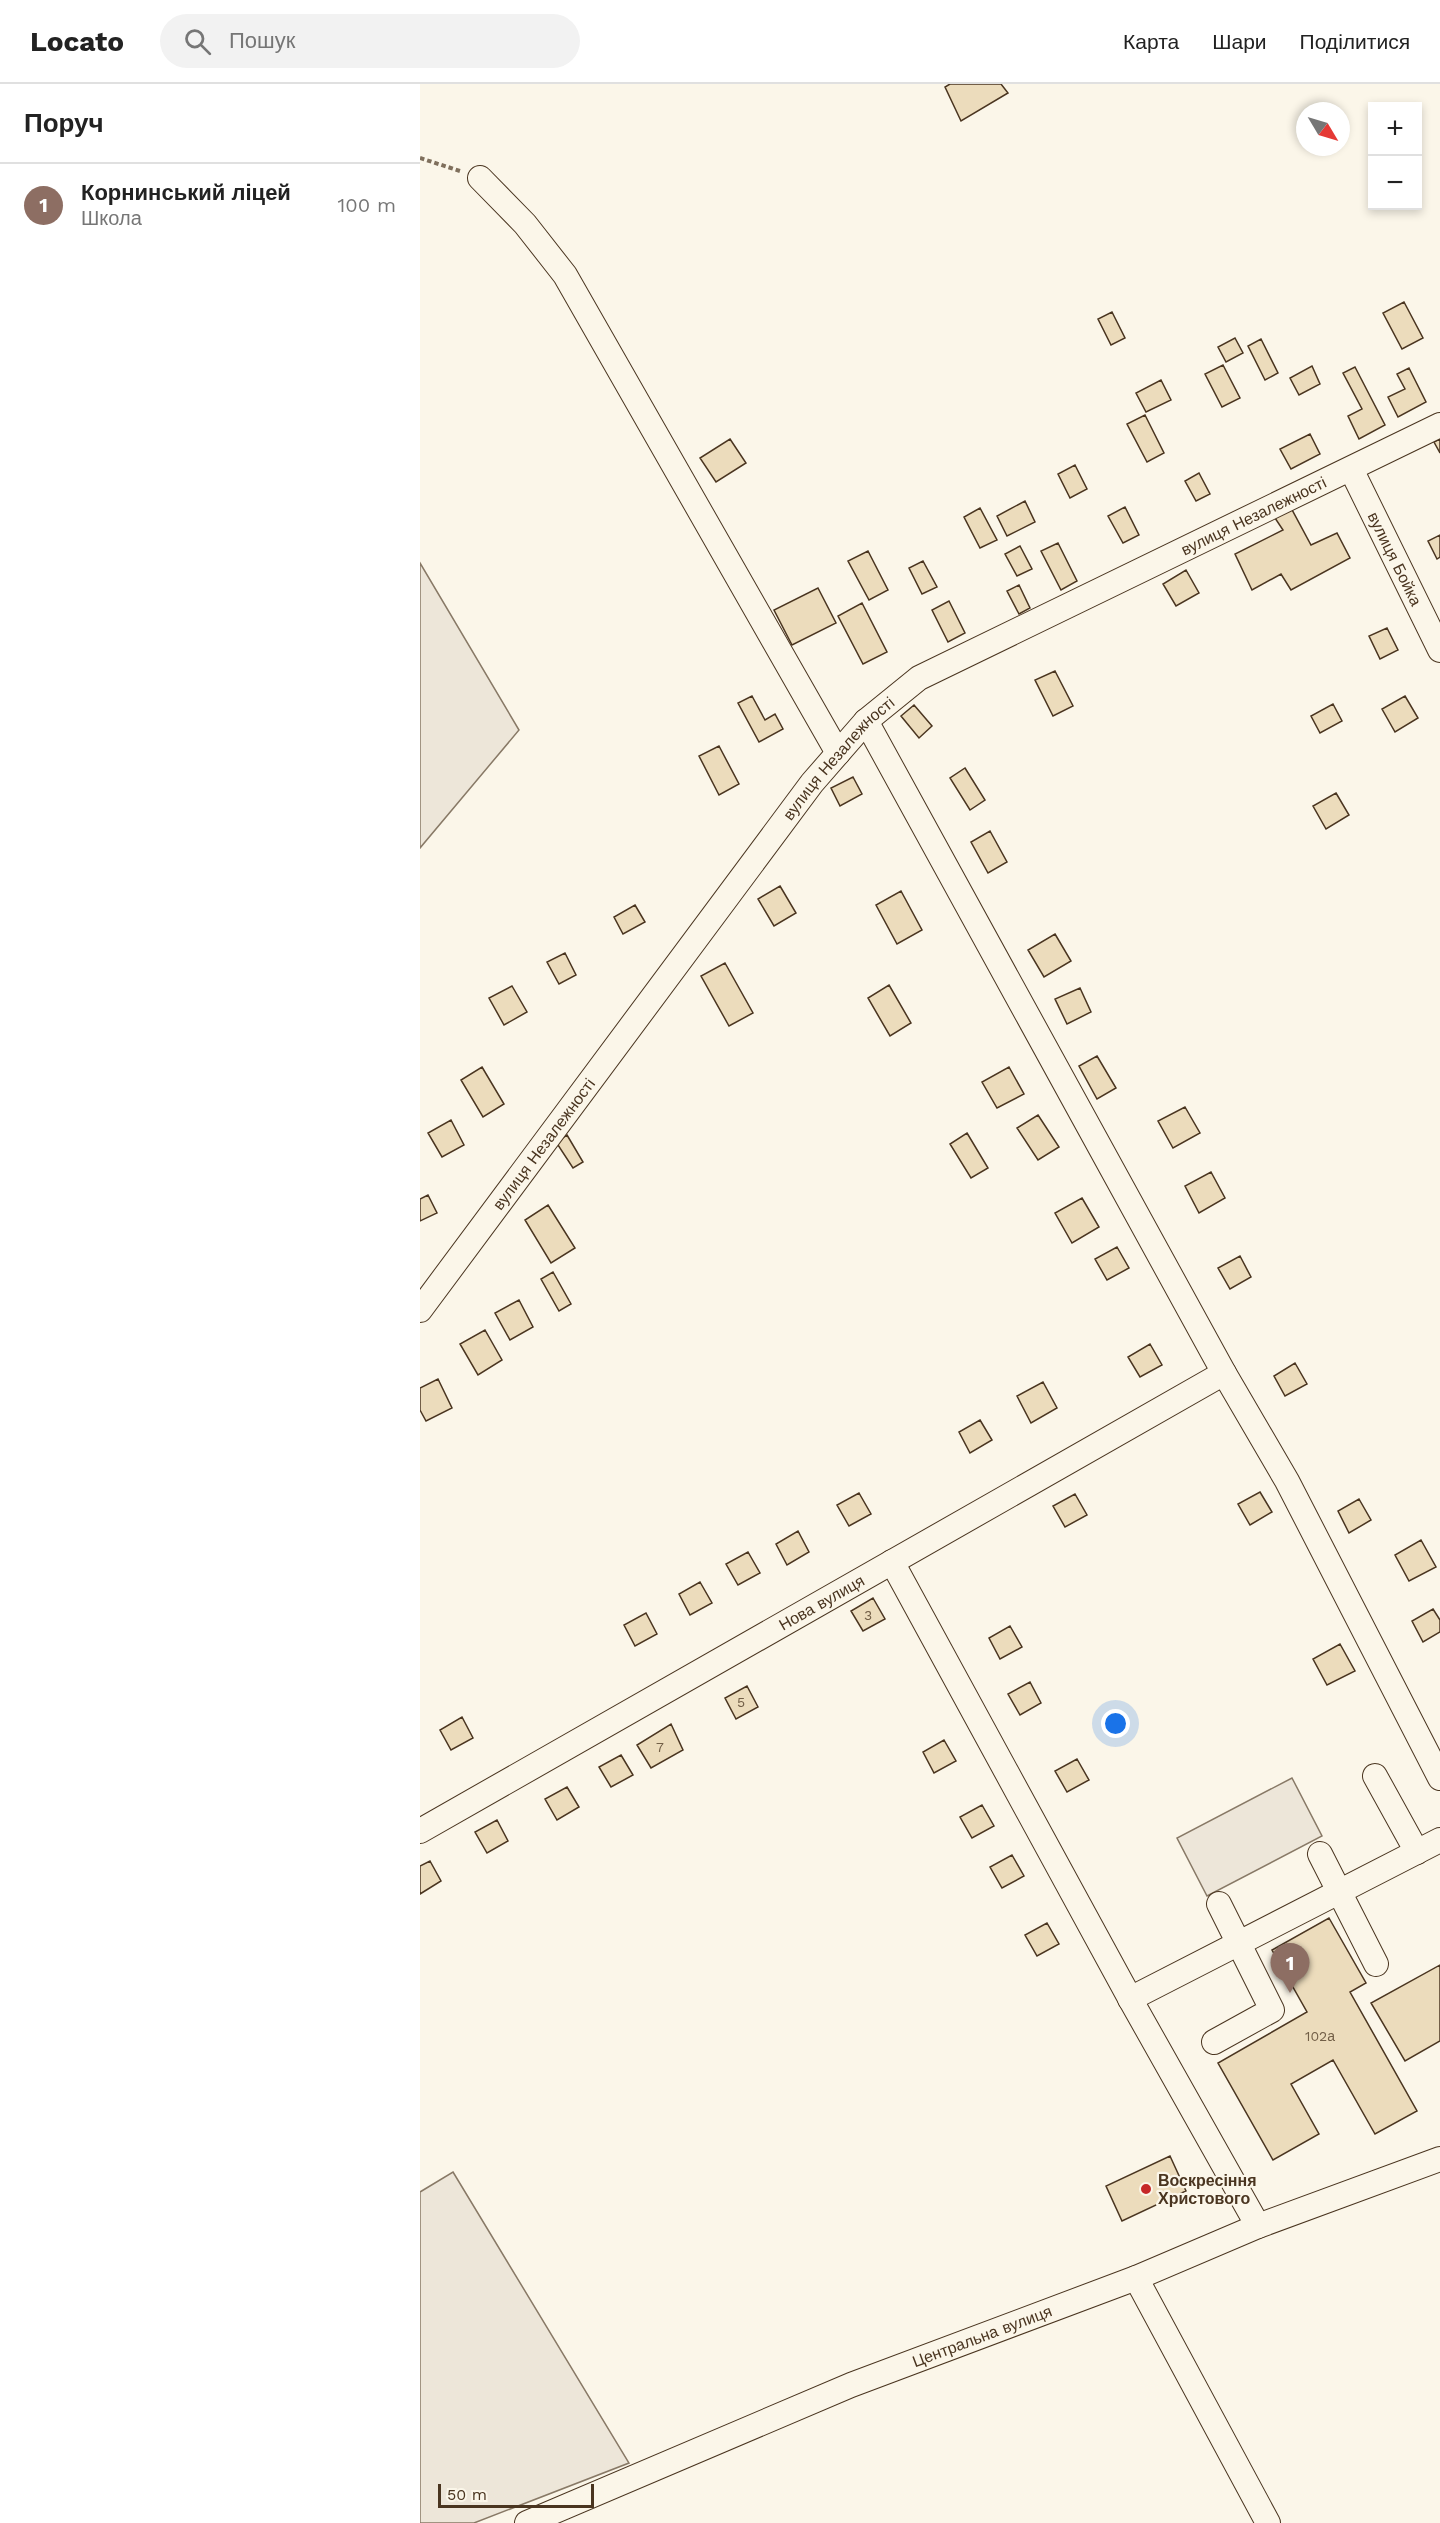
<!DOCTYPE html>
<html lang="uk">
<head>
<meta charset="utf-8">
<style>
	:root { --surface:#fff; --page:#f2f2f2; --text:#222; --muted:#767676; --line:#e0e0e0; --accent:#d93025 }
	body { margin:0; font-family:"Work Sans",sans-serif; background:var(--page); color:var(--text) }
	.controls { position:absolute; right:18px; top:18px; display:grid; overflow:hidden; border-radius:0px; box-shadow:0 3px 9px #0003 }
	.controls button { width:54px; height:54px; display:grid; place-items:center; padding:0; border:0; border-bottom:2px solid var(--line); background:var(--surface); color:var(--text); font:30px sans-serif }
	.compass { position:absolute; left:876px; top:18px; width:54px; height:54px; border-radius:50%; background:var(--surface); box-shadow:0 3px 9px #0003; rotate:128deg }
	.scale { position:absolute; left:18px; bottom:15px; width:156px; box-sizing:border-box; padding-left:6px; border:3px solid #4a3520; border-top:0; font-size:16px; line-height:21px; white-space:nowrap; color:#4a3520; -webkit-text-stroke:4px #fbf6e9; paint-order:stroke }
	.you { position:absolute; left:696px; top:1640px; width:21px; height:21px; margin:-15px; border:4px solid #fff; border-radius:50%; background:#1a73e8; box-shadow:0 0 0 9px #1a73e833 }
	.badge { display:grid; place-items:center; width:39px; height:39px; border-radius:50%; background:var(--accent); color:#fff; font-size:20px; font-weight:700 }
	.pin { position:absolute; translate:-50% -50px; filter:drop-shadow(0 2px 3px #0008) }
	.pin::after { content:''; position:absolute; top:32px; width:21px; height:18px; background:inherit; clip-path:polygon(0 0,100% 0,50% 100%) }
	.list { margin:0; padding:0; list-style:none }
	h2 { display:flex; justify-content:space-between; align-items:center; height:78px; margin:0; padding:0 24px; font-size:26px }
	h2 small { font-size:20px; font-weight:400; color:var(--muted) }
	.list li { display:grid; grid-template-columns:39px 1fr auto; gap:18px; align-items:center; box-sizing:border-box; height:84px; padding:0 24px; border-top:2px solid var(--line) }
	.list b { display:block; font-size:22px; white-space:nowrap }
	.list p { margin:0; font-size:20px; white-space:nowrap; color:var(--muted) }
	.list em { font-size:20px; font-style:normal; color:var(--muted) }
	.icon { flex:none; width:33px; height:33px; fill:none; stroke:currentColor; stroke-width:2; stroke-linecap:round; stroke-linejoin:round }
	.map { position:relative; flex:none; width:1020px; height:2439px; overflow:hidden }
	header { display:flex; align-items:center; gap:36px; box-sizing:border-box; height:84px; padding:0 30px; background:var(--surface); border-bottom:2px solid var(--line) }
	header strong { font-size:28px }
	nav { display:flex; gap:33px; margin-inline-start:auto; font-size:21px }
	.search { width:420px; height:54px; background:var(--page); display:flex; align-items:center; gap:15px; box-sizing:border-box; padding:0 21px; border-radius:33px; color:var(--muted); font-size:22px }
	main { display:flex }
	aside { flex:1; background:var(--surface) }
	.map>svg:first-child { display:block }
	.green { fill:#ede6d9; stroke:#887966; stroke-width:1.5 }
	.building { fill:#ecdcbc; stroke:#4a3520; stroke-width:1.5 }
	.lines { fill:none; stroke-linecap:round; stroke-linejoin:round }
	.minor-casing { stroke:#4a3520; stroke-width:26 }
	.path { stroke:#7f6f5c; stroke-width:4; stroke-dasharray:4.5 3; stroke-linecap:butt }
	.minor { stroke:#fbf6e9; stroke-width:24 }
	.poi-dot { fill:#c62828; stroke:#fbf6e9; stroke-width:2 }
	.labels { text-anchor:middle; stroke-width:4.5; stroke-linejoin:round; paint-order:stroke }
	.number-label { font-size:14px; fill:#725f47 }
	.street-label { font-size:16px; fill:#4a3520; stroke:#fbf6e9 }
	.poi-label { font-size:16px; font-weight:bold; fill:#4a3520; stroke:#fbf6e9; text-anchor:start }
</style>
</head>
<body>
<header>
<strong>Locato</strong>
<div class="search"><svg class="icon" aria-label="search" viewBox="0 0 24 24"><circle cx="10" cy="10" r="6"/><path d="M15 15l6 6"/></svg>Пошук</div>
<nav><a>Карта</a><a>Шари</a><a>Поділитися</a></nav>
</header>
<main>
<aside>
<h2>Поруч<small></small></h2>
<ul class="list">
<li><span class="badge" style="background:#8d6e63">1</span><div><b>Корнинський ліцей</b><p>Школа</p></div><em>100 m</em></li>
</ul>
</aside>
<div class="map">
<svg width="1020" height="2439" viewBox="0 0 1020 2439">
	<rect width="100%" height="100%" fill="#fbf6e9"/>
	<path class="green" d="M0 479 99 646 0 764Z
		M872 1694 902 1752 787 1812 757 1754Z
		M33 2088 209 2379 54 2439H0V2108Z"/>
	<path class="building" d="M530 0H581L588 9 541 37 525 3Z
		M984 218 1003 254 982 265 963 229Z
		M692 228 705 254 691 261 678 235Z
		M815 254 823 269 806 278 798 263Z
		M841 255 858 289 845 296 828 262Z
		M803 281 820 314 802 323 785 290Z
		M892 282 900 300 879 311 870 294Z
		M935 283 965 341 939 355 928 332 942 325 923 289Z
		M989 284 1006 318 978 333 968 313 985 305 977 290Z
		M741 296 751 316 726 328 716 309Z
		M725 331 744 369 727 378 707 340Z
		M890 350 900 370 871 385 860 365Z
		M310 355 326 379 296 398 280 374Z
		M1020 355V369L1014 358Z
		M655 381 667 405 650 414 638 390Z
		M779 389 790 410 776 417 765 397Z
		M605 417 615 438 587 452 577 432Z
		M870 422 891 461 917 449 930 474 871 506 861 490 832 506 815 470 863 446 853 431Z
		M705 423 719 451 703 459 688 432Z
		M560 424 577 456 560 464 544 433Z
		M1020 451V473L1017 475 1008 457Z
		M638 459 657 497 641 506 621 467Z
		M600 462 612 485 597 492 585 470Z
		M448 467 468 506 449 516 428 477Z
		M503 477 517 503 502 510 489 484Z
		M766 486 779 509 756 522 743 500Z
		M599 501 610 524 599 530 587 507Z
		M398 504 416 539 372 561 354 526Z
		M529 517 545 549 528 558 512 526Z
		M442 519 467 568 443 580 418 532Z
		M967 544 978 566 960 575 949 552Z
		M635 587 653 622 633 632 615 596Z
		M332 612 345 636 355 630 363 645 339 658 318 619Z
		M985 612 998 634 975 648 962 625Z
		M913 620 922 637 900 649 891 632Z
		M494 621 512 642 499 654 481 632Z
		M299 662 319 700 299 711 279 672Z
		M545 684 565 716 550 726 530 694Z
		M433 693 442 710 420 722 411 704Z
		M916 709 929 731 906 745 893 722Z
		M570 747 587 778 568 789 551 758Z
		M360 802 376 829 354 842 338 815Z
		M481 807 502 846 477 860 456 821Z
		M215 821 225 838 203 850 194 833Z
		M635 850 651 877 624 893 608 866Z
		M145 869 156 891 139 900 127 878Z
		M305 879 333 929 309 942 281 892Z
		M469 901 491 939 470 952 448 914Z
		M92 902 107 928 84 941 69 914Z
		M660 904 671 928 647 940 635 915Z
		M677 972 696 1004 677 1015 659 982Z
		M62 983 84 1020 63 1033 41 996Z
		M589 983 604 1010 577 1024 562 998Z
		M765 1023 780 1049 753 1064 738 1037Z
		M618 1031 639 1063 618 1076 597 1044Z
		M31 1036 44 1061 22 1073 8 1049Z
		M547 1049 568 1084 551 1094 530 1060Z
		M147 1051 163 1078 153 1084 136 1058Z
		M791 1088 805 1114 779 1129 765 1102Z
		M8 1111 17 1129 0 1137V1115Z
		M662 1114 679 1143 652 1159 635 1129Z
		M128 1121 155 1164 131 1179 105 1136Z
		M697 1163 709 1184 687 1196 675 1175Z
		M820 1172 831 1193 810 1205 798 1184Z
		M133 1188 151 1220 139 1227 121 1195Z
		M99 1216 113 1243 90 1256 75 1229Z
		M65 1246 82 1276 58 1291 40 1260Z
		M730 1260 742 1281 720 1293 708 1273Z
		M875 1279 887 1300 865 1312 854 1292Z
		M18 1295 32 1324 6 1337 0 1326V1304Z
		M623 1298 637 1324 611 1339 597 1312Z
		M560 1336 572 1356 550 1369 539 1348Z
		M840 1408 852 1428 830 1441 818 1420Z
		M439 1409 451 1430 429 1442 417 1421Z
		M655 1410 667 1431 645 1443 633 1422Z
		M939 1415 951 1436 929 1449 918 1427Z
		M378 1447 389 1468 367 1481 356 1460Z
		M1001 1456 1016 1483 989 1497 975 1471Z
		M328 1468 340 1489 318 1501 306 1480Z
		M280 1498 292 1519 270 1531 259 1510Z
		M453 1514 465 1535 443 1547 431 1527Z
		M1013 1525 1020 1536V1548L1003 1558 992 1537Z
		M226 1529 237 1550 215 1562 204 1541Z
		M590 1542 602 1563 580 1575 569 1554Z
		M920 1560 935 1587 907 1601 893 1575Z
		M610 1598 621 1619 600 1631 588 1610Z
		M327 1602 338 1623 316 1635 305 1614Z
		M42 1633 53 1654 31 1666 20 1646Z
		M251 1640 263 1666 231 1684 217 1661Z
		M524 1656 536 1677 514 1689 503 1668Z
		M201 1671 213 1691 191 1703 179 1683Z
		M657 1675 669 1696 647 1708 635 1687Z
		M147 1703 159 1723 137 1736 125 1715Z
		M562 1721 574 1742 552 1754 540 1733Z
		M77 1736 88 1757 67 1769 55 1748Z
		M592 1771 604 1792 582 1804 570 1783Z
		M10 1777 21 1797 0 1810V1782Z
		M909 1834 946 1899 930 1908 997 2027 955 2050 913 1976 871 2000 899 2050 853 2076 798 1979 887 1928 852 1866Z
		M627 1839 639 1860 617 1872 605 1851Z
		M1020 1881V1957L985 1977 951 1919Z
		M750 2072 766 2107 702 2137 686 2102Z"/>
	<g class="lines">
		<defs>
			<g id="minor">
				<path d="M60 94 105 140 145 191 418 669"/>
				<path id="s1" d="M931 385 1020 566"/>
				<path d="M446 637 804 1289 867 1397 1020 1694"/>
				<path id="s2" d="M0 1226 392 699 446 637 499 594 1020 341"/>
				<path d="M472 1478 713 1920 838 2142"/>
				<path d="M955 1692 997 1768"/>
				<path id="s3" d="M0 1747 804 1289"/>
				<path d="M900 1770 956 1880"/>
				<path d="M710 1915 1020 1756"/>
				<path d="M794 1958 852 1926 799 1820"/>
				<path d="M716 2194 848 2439"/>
				<path id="s4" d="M107 2439 431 2301 716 2194 838 2142 1020 2075"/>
			</g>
		</defs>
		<use href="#minor" class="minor-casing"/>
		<path class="path" d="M0 74 40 87"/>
		<use href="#minor" class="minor"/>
	</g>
	<circle class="poi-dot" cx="726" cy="2105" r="6"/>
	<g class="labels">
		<g class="number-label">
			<text x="448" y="1536">3</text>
			<text x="321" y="1623">5</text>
			<text x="240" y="1668">7</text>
			<text x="900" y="1957">102а</text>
		</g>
		<g class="street-label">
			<text dy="6" stroke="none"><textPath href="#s2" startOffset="1179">вулиця Незалежності</textPath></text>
			<text dy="6" stroke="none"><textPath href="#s1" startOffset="100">вулиця Бойка</textPath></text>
			<text dy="6" stroke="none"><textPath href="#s2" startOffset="693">вулиця Незалежності</textPath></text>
			<text dy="6" stroke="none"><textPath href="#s2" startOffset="207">вулиця Незалежності</textPath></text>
			<text dy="6" stroke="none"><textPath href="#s3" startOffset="462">Нова вулиця</textPath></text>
			<text dy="6" stroke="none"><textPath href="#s4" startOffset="492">Центральна вулиця</textPath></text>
		</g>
		<g class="poi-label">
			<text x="738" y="2102">Воскресіння<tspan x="738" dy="18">Христового</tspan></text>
		</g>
	</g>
</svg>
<div class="controls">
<button>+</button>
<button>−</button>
</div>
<svg class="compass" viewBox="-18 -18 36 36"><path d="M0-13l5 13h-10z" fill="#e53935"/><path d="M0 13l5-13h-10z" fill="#767676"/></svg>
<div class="scale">50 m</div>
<div class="you"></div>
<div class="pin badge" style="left:870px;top:1909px;background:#8d6e63">1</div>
</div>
</main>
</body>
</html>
